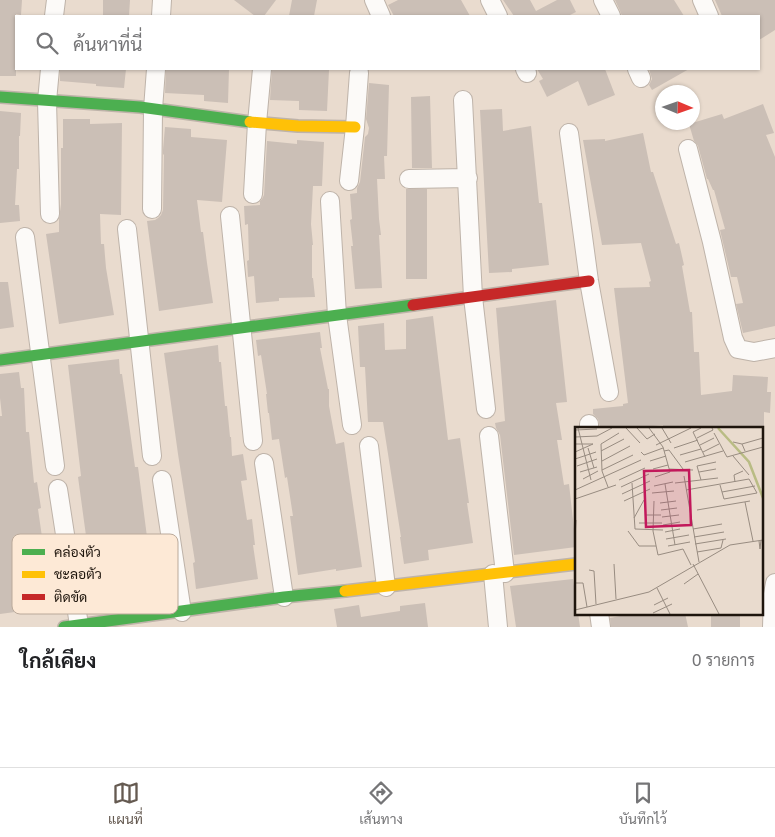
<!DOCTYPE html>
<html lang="th">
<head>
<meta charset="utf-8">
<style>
	:root { --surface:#fff; --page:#f6f6f6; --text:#202124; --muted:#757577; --line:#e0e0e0; --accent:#655a51 }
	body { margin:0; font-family:"Golos Text",Sarabun,sans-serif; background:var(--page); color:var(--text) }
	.compass { position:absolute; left:655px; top:85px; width:45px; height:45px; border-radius:50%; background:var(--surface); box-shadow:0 1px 4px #0004; rotate:92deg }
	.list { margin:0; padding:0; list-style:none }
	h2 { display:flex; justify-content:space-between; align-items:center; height:65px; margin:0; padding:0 20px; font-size:21px }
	h2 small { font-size:16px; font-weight:400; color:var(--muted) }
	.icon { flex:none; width:28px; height:28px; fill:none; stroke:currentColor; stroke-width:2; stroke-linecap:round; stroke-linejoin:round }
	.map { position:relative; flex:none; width:775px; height:627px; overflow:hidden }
	.search { position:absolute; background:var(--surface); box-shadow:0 1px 4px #0004; left:15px; right:15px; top:15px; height:55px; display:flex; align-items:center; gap:12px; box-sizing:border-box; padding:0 18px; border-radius:0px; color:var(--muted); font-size:19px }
	.sheet { height:140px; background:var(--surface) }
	nav { display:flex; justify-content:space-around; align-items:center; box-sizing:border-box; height:70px; border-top:1px solid var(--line); background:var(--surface); font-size:14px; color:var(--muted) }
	nav a { display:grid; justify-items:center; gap:2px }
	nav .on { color:var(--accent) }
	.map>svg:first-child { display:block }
	.building { fill:#cbbfb6 }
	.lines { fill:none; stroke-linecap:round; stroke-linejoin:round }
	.street-casing { stroke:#beb3a9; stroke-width:20 }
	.fast-casing { stroke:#beb3a9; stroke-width:14 }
	.slow-casing { stroke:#beb3a9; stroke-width:14 }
	.jam-casing { stroke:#beb3a9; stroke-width:14 }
	.street { stroke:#fcfaf8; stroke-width:18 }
	.fast { stroke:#4caf50; stroke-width:11 }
	.slow { stroke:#ffc107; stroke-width:11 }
	.jam { stroke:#c62828; stroke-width:11 }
	.inset-river { fill:none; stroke:#b9bc84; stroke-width:2.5 }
	.inset-road { fill:none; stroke:#988c81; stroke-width:1 }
	.view { fill:#c2185b; fill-opacity:0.15; stroke:#c2185b; stroke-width:2.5 }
	.inset-edge { fill:none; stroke:#1e150d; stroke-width:2.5 }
	.key { fill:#fde9d6; stroke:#baa99a; stroke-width:1 }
	.key-label { font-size:14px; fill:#1e150d }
</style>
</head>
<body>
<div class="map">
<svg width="775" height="627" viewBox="0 0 775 627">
	<rect width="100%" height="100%" fill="#e9dbce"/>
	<path class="building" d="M0 0H22L21 15 16 14V76H0Z
		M103 0H130L129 16H103Z
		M234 0H276L264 16H255Z
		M292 0H317L314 16H289Z
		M398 0H461L470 16H394L388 5Z
		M503 0H530L536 11 557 0H570L576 12 568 16H514Z
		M615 0H674L684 16H622L620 11Z
		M715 0H775V30L759 40V16H722Z
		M60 69H126L124 88 96 86V84L60 81Z
		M166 69H229L228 103 204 101V95L165 93Z
		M272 69 329 70 327 111 299 110V101L270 100Z
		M537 69H605L615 95 588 106 578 81 547 97 539 81 543 79Z
		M649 69H689L652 90 649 85 652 79Z
		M369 83 389 85 387 156H384L385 179H377L379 219 381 235H379L382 288 355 289 351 246H353L350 220 352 219 350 194 357 193V188L360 182 365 137 368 134 369 128 366 119Z
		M430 96 432 168H412L411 97Z
		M763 104 774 133 766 135 775 157V326L743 333 736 304 743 303 737 277H731L720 230 725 229 714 190H713L708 179H707L698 146 694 141 689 124 722 114 724 119Z
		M502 109 503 131 531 126 539 203H542L549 265 512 269V272L489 273 480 110Z
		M0 111 21 113 20 136H19V169H17L15 205H19L20 221 0 223Z
		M63 119H90V124L122 123 121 215 100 214 101 244H104L106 268 114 315 59 324 46 234 59 232V219L61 204V148H63Z
		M165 127 191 129V137L227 140 222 202 197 200 201 232H203L207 263 213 303 159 311 147 221 155 220 158 218 161 215 163 210 164 155 163 154V150Z
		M643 133 651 172H653L676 244 679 243 684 265 682 266 690 312H692L694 352H699L701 395 732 391 733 375 768 377 767 392H771L770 413 764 412V428H663V425L633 428H600L598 419 593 414V409L623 406V404L628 403 614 288 650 287 649 282 651 281 641 243 602 245 583 140 605 139V141Z
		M297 140 324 142 322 186H313L311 224 313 245H312V278H313L315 297 279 298V301L256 303 254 276 248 277 247 261 249 260 248 224 245 225 244 206 260 205V201L262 199 264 195 267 141 297 144Z
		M406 189H427V279H406Z
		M0 282H8L14 327 0 329Z
		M556 300 567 402 556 403 562 440H557L564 485 569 484 576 547 514 555 500 435 496 428 495 423 505 421 496 308Z
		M433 316 448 440 460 438 469 503H467L473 543 428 550 429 560 404 564 400 537H401L383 422H368L365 367H360L358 326 384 323 385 350 406 349V320Z
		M320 332 322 348H320L328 389H329V406L336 444 344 442 362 567 336 571V569L298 575 290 516H293L287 477 285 478 279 439 272 440 269 413H268L266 394H267L261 355 258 356 256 340Z
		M218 345 219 362H221L225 406H227L230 437H231L232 456 243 454 247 480 241 481 247 520 252 519 255 545H253L258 579 196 589 193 563 195 562 178 454 164 353Z
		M119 359 120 374H122L135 467H138L151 568 152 567 156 593 93 601 85 543H87L78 477 81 476 68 365Z
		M19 372 21 388H24L26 432H29L34 483 37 482 41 508 38 509 52 607 0 614V416H2L0 398V374Z
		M573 579 576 600V613H578L580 627H516L510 586Z
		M425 603 428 627H337L334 609 359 605 361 617 400 611V606Z
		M635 613H685L688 627H611L610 618Z
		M711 613H740V627H711Z"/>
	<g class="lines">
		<defs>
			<path id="street" d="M374 0 381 16
				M490 0 498 16
				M603 0 611 16
				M702 0 709 16
				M54 16 56 0
				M161 16 162 0
				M50 69 47 101 50 214
				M525 69 527 73
				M637 69 641 78
				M463 100 473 297 486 409
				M569 133 589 281 609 392
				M688 149 712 242 733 338 738 349 754 352 775 348
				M409 179 468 178
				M349 181 355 127 359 73
				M253 194 257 123 262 69
				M330 201 337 315 352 425
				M152 209 153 109 156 69
				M230 216 253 441
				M127 229 152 456
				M25 237 55 466
				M589 424V428
				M489 436 505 573
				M369 446 386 587
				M264 463 284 597
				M162 480 182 612
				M58 489 79 625
				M493 574 498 627
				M599 613 601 627
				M772 627 773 594 775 583"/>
			<path id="fast" d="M0 97 140 107 250 122
				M0 360 413 305
				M64 627 284 597 345 591"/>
			<path id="slow" d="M250 122 298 126 355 127
				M345 591 576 564"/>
			<path id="jam" d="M413 305 589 281"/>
		</defs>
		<use href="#street" class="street-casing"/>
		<use href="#fast" class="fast-casing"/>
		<use href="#slow" class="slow-casing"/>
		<use href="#jam" class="jam-casing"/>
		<use href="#street" class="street"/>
		<use href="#fast" class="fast"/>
		<use href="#slow" class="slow"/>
		<use href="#jam" class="jam"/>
	</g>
	<g transform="translate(575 427)">
		<rect width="188" height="188" fill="#e9dbce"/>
		<path class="inset-river" d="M143 1 174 35 188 71"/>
		<path class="inset-road" d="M3 1 16 53M51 1 65 16M62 1 72 12 80 7M74 1 88 20 95 45 80 50M87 1 96 16M126 1 118 5 130 30M0 3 22 2M139 6 152 30 188 20M0 10 22 9 37 1M122 11 138 3 137 1M158 15 167 17 170 24M0 17H18M167 17 188 11M81 18 116 1M125 18 139 11M13 21 19 41M99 21 123 13M26 24 49 12M89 24 94 23 108 42M0 25 18 17M66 25 69 28 88 21M128 25 144 17M105 28 126 22M158 29 174 48M0 32 21 25M27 34 55 19M75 34 91 29M110 35 148 24M2 39 22 32M78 42 93 38M94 42 118 43M27 43 58 28M5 45 22 40M124 45 141 42M109 49 124 135M8 52 23 44M44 53 70 41M126 53 122 39 141 35M160 55 159 48 168 44M57 56 60 102 88 103M100 56 143 51M90 57 100 118M79 59 98 55M33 60 27 44 26 17 44 6M46 60 74 47M0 63 66 33M111 63 174 52 182 66 149 72 145 58M147 65 180 59M77 66 99 64M47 67 75 54M0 72 41 58M49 74 75 62M79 74 78 104 83 128 108 122 116 138M170 75 178 114M85 76 101 74M86 83 102 81M122 83 175 74M70 88H86M87 90 104 88M59 91 69 73M64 96H87M88 98 105 95M118 102 147 97M53 104 64 119H81M90 105 105 102M119 110 149 105M0 111 1 93M91 112 114 108M184 114 185 122 186 113M120 117 151 112M93 119 115 115M122 125 146 121 148 113M39 137 41 172M118 137 144 187M14 143 19 144 21 177M0 156H8L12 180M109 157 123 147M82 161 95 187M79 178 93 171M0 183 74 165 155 118 188 113M78 186 97 177"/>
		<path class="view" d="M114 43 116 98 71 100 69 44Z"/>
		<rect width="188" height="188" class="inset-edge"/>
	</g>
	<rect x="12" y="534" width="166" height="80" rx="8" class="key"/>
	<rect x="22" y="549" width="23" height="6" fill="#4caf50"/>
	<rect x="22" y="571" width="23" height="7" fill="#ffc107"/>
	<rect x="22" y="594" width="23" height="6" fill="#c62828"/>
	<g class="key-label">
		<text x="54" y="557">คล่องตัว</text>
		<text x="54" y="579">ชะลอตัว</text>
		<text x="54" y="602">ติดขัด</text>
	</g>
</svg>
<svg class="compass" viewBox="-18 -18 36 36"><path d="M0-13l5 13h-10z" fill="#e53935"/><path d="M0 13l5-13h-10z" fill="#757577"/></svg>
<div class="search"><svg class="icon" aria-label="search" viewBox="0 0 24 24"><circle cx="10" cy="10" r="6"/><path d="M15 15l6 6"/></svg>ค้นหาที่นี่</div>
</div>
<section class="sheet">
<h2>ใกล้เคียง<small>0 รายการ</small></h2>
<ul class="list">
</ul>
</section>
<nav>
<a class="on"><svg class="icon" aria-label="map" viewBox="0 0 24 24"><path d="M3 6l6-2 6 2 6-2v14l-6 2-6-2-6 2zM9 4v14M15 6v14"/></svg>แผนที่</a>
<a><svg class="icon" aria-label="directions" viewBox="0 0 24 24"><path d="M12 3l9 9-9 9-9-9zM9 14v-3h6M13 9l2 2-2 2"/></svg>เส้นทาง</a>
<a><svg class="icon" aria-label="saved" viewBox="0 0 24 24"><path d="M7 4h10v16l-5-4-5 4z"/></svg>บันทึกไว้</a>
</nav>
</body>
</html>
